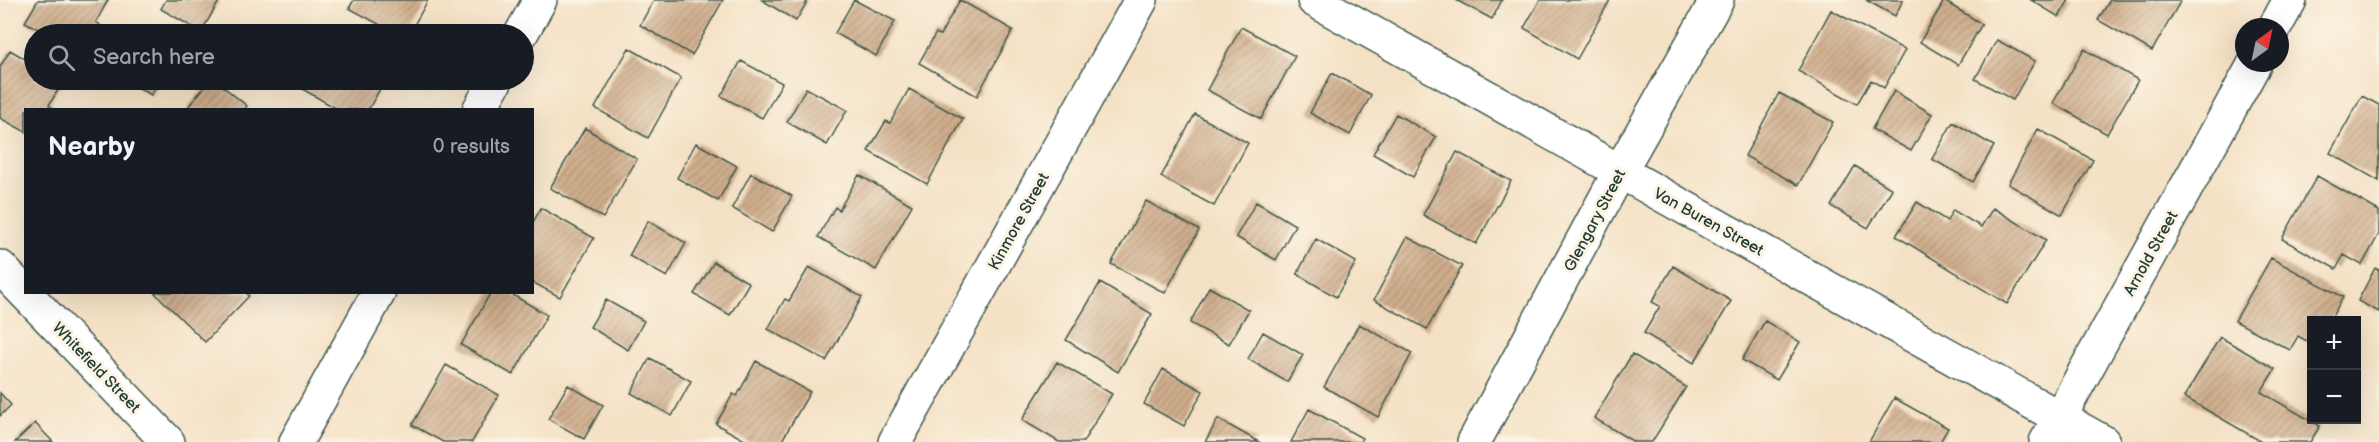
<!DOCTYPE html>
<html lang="en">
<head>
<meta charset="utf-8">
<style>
	:root { --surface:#171b24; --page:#242831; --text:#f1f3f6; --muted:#9ea1a6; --line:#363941 }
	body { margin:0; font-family:"Balsamiq Sans",sans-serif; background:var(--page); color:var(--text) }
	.controls { position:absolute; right:18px; bottom:18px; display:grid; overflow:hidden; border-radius:0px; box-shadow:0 6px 24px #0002 }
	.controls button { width:54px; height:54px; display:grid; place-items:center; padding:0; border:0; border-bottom:2px solid var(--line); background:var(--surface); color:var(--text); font:30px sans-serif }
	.compass { position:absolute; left:2235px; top:18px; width:54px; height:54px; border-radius:50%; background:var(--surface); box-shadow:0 6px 24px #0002; rotate:33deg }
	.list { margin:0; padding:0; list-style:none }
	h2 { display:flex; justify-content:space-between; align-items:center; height:78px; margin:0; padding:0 24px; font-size:26px }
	h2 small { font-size:20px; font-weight:400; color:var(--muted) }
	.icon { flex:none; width:33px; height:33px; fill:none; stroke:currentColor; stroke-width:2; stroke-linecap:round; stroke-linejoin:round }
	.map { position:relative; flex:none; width:2379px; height:442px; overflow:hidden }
	.search { position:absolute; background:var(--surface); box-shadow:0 6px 24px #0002; left:24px; top:24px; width:510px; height:66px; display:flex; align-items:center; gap:15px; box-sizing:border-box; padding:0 21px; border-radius:33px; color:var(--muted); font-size:22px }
	.panel { position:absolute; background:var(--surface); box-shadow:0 6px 24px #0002; left:24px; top:108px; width:510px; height:186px; border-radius:0px }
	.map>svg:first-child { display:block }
	.building { fill:url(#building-hatch) }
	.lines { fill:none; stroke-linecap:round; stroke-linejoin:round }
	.minor-casing { stroke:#3f564a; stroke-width:36 }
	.minor { stroke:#fff; stroke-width:33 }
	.labels { text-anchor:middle; stroke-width:6; stroke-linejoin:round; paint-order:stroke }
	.street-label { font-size:16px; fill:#1f3d34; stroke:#fcf5e5 }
</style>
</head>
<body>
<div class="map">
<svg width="2379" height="442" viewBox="0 0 2379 442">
	<defs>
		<pattern id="building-hatch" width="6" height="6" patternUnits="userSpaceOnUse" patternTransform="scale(1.5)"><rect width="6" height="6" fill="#d0ae8c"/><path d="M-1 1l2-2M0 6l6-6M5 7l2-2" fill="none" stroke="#a88f73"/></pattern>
	</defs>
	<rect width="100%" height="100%" fill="#fcf5e5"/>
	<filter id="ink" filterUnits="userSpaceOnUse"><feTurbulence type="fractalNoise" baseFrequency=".0167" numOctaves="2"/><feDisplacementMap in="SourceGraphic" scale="12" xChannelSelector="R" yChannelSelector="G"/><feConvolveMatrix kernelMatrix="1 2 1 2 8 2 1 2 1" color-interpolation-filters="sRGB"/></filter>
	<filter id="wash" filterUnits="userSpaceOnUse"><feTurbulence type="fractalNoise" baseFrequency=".008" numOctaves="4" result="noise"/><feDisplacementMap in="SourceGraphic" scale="24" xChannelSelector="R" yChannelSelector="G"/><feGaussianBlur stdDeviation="1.35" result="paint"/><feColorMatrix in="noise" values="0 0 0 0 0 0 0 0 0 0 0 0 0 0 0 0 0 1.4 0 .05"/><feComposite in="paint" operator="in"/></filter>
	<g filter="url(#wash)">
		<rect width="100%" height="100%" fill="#f4e1c5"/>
		<g id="blocks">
			<path class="building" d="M38 0H108L96 22 100 25 94 34H47L25 22Z
				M166 0H220L201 32 161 9Z
				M354 0H428L409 34H397L349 8Z
				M654 0H723L692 55 640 25Z
				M762 0H808L796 21Z
				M854 0 895 21 876 56 835 33Z
				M960 0 1013 30 977 96 919 63 936 33 940 35Z
				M1456 0H1502L1492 19Z
				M1540 0H1610L1577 59 1524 28Z
				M1866 0H1903L1895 16Z
				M2031 0H2069L2059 17Z
				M2110 0H2181L2152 51 2098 20Z
				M1944 1 1982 24 1958 65 1920 42Z
				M1831 10 1905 50 1884 88 1871 80 1857 104 1798 71Z
				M1241 27 1295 56 1261 119 1207 90Z
				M1997 40 2035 61 2013 100 1975 79Z
				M629 48 681 78 648 138 595 108Z
				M2084 49 2138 80 2107 134 2053 103Z
				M10 50 34 64V80H64L49 105 55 110H26V132L0 118V67Z
				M741 61 782 83 762 118 721 96Z
				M1332 73 1371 95 1350 135 1310 113Z
				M126 80H161L151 95Z
				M210 80H215L247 106 244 110H191L188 107Z
				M310 80H385L368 110H339L304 90Z
				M806 88 847 110 827 145 787 122Z
				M909 89 963 119 927 184 868 151 886 121 890 123Z
				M1894 91 1932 114 1911 151 1872 129Z
				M1779 93 1833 122 1798 185 1745 156Z
				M2362 96 2379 105V181L2330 153Z
				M1195 114 1248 143 1214 206 1161 177Z
				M1396 114 1436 137 1413 177 1373 154Z
				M1953 122 1994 146 1973 182 1932 159Z
				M585 128 637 159 603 218 550 188Z
				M2038 129 2093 160 2062 215 2008 184Z
				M696 143 737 166 718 201 677 178Z
				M1457 152 1511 181 1476 244 1423 215Z
				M1855 166 1892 189 1868 228 1831 206Z
				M751 173 792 196 772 232 732 208Z
				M859 175 912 205 876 270 818 237 835 207 839 210Z
				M2317 176 2379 211V234L2362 265 2344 255 2336 269 2282 239Z
				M1146 201 1199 230 1165 293 1111 264Z
				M1256 202 1295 225 1276 260 1236 237Z
				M1917 202 1947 221 1953 210 1981 227 1993 208 2046 240 2007 304 1896 236Z
				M541 208 594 238 560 297 532 282V224Z
				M648 221 686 243 667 277 629 256Z
				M1407 237 1462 266 1427 329 1374 300Z
				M1316 239 1356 262 1336 297 1297 274Z
				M2271 258 2343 297 2330 320H2312V344L2298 336 2290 350 2235 321Z
				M714 262 749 283 730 315 694 294Z
				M1673 266 1731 301 1694 363 1644 333 1660 306 1652 302Z
				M809 267 862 297 826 361 768 329 785 299 789 301Z
				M2375 268 2379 270V312L2358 301Z
				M1100 283 1152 314 1118 372 1066 340Z
				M1209 287 1249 310 1229 344 1190 323Z
				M154 292H246L249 296 205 342Z
				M491 292H508L547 315 513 375 461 345Z
				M606 300 644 321 628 350 590 327Z
				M1765 321 1800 342 1777 380 1742 360Z
				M1359 324 1412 353 1378 417 1324 387Z
				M1263 332 1303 355 1287 382 1248 359Z
				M2220 337 2275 369 2261 392 2320 426 2310 442H2262L2184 397Z
				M1632 354 1686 387 1652 442H1634L1594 418Z
				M650 358 691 381 672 416 631 393Z
				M756 361 810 392 781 442H748L716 424 733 394 737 396Z
				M1057 362 1112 394 1083 442H1059L1022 420Z
				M446 365 499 395 472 442H443L412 425Z
				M1163 369 1203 391 1184 426 1144 404Z
				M568 385 603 405 584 439 548 419Z
				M0 393 11 405 0 416Z
				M1894 398 1948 428 1940 442H1869Z
				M1309 409 1362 438 1360 442H1291Z
				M1218 419 1259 442H1205Z
				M35 423 53 442H15Z"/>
		</g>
	</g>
	<g filter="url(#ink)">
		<use href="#blocks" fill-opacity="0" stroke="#3f564a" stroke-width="1.5"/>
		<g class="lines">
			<defs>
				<path id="minor" d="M1314 0 2103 442
					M2275 27 2290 0
					M521 34 540 0
					M479 110 496 80
					M0 267 168 442
					M296 442 379 292
					M895 442 1141 0
					M1474 442 1620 171 1717 0
					M2046 442 2255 63"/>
			</defs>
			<use href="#minor" class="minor-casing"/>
			<use href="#minor" class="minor"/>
		</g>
	</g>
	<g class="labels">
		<g class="street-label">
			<text transform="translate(1594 220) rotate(-62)" y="6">Glengary Street</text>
			<text transform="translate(1018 221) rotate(-61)" y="6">Kinmore Street</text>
			<text transform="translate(1709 221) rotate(29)" y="6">Van Buren Street</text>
			<text transform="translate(2150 253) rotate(-61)" y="6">Arnold Street</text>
			<text transform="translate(97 367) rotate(46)" y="6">Whitefield Street</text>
		</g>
	</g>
</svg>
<div class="controls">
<button>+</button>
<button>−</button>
</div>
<svg class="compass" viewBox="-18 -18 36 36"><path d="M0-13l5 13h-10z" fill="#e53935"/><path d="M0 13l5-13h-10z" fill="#9ea1a6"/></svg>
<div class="search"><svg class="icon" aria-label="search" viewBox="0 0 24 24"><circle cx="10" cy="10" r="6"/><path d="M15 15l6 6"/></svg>Search here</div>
<section class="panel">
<h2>Nearby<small>0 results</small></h2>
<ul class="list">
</ul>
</section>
</div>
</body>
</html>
